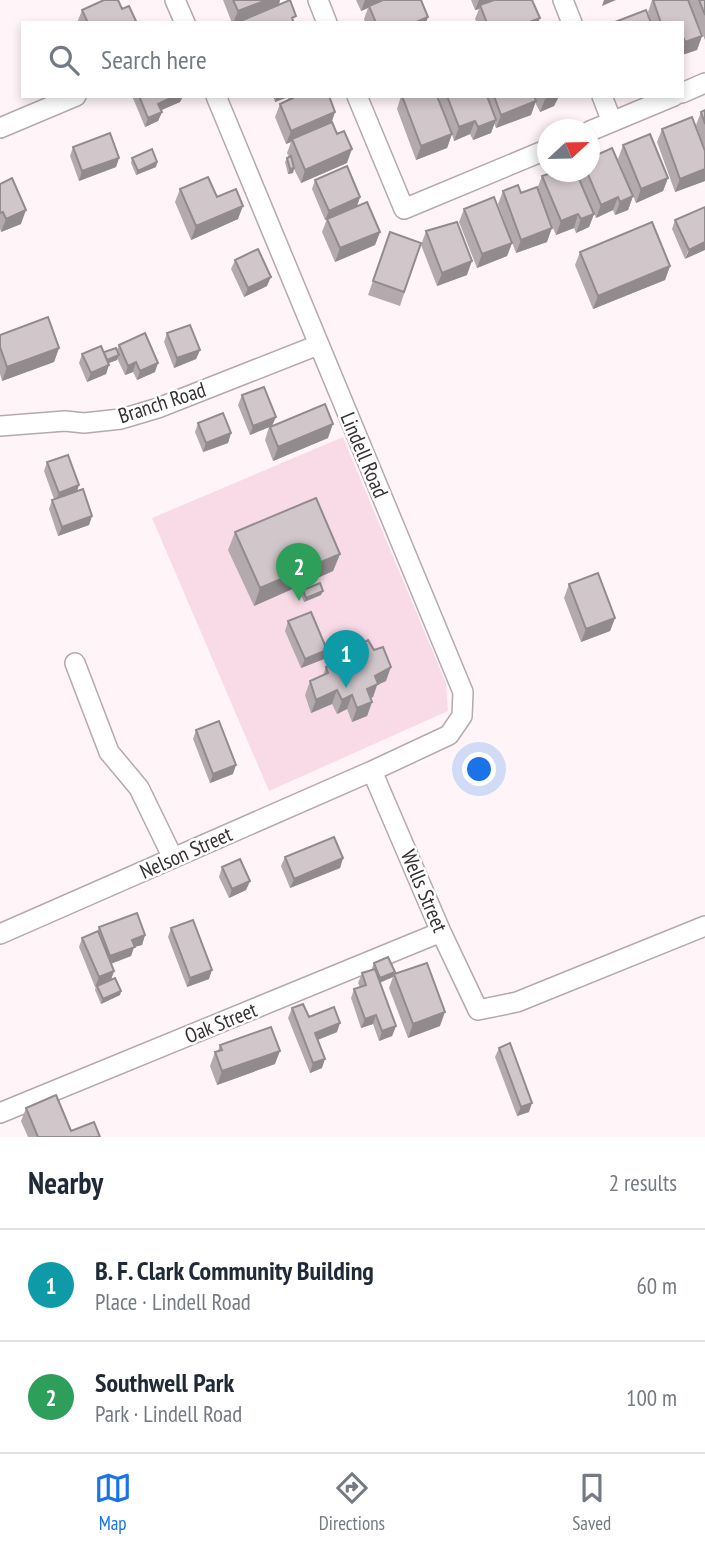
<!DOCTYPE html>
<html lang="en">
<head>
<meta charset="utf-8">
<style>
	:root { --surface:#fff; --page:#f6f6f7; --text:#1f2937; --muted:#747a83; --line:#e0e1e3; --accent:#1a73e8 }
	body { margin:0; font-family:"PT Sans Narrow",sans-serif; background:var(--page); color:var(--text) }
	.compass { position:absolute; left:537px; top:119px; width:63px; height:63px; border-radius:50%; background:var(--surface); box-shadow:0 4px 10px #0003; rotate:68deg }
	.you { position:absolute; left:480px; top:770px; width:24px; height:24px; margin:-18px; border:5px solid #fff; border-radius:50%; background:#1a73e8; box-shadow:0 0 0 10px #1a73e833 }
	.badge { display:grid; place-items:center; width:46px; height:46px; border-radius:50%; background:var(--accent); color:#fff; font-size:23px; font-weight:700 }
	.pin { position:absolute; translate:-50% -58px; filter:drop-shadow(0 2px 4px #0008) }
	.pin::after { content:''; position:absolute; top:37px; width:24px; height:21px; background:inherit; clip-path:polygon(0 0,100% 0,50% 100%) }
	.list { margin:0; padding:0; list-style:none }
	h2 { display:flex; justify-content:space-between; align-items:center; height:91px; margin:0; padding:0 28px; font-size:30px }
	h2 small { font-size:23px; font-weight:400; color:var(--muted) }
	.list li { display:grid; grid-template-columns:46px 1fr auto; gap:21px; align-items:center; box-sizing:border-box; height:112px; padding:0 28px; border-top:2px solid var(--line) }
	.list b { display:block; font-size:26px; white-space:nowrap }
	.list p { margin:0; font-size:23px; white-space:nowrap; color:var(--muted) }
	.list em { font-size:23px; font-style:normal; color:var(--muted) }
	.icon { flex:none; width:38px; height:38px; fill:none; stroke:currentColor; stroke-width:2; stroke-linecap:round; stroke-linejoin:round }
	.map { position:relative; flex:none; width:705px; height:1137px; overflow:hidden }
	.search { position:absolute; background:var(--surface); box-shadow:0 4px 10px #0003; left:21px; right:21px; top:21px; height:77px; display:flex; align-items:center; gap:18px; box-sizing:border-box; padding:0 24px; border-radius:0px; color:var(--muted); font-size:26px }
	.sheet { height:315px; background:var(--surface) }
	nav { display:flex; justify-content:space-around; align-items:center; box-sizing:border-box; height:98px; border-top:2px solid var(--line); background:var(--surface); font-size:19px; color:var(--muted) }
	nav a { display:grid; justify-items:center; gap:4px }
	nav .on { color:var(--accent) }
	.map>svg:first-child { display:block }
	.green { fill:#f8dbe7 }
	.lines { fill:none; stroke-linecap:round; stroke-linejoin:round }
	.minor-casing { stroke:#b4a9ae; stroke-width:22 }
	.minor { stroke:#fff; stroke-width:19 }
	.wall { fill:#b4aaae }
	.shaded-wall { fill:#928b8d }
	.building { fill:#d1c6ca; stroke:#928b8d; stroke-width:2 }
	.labels { text-anchor:middle; stroke-width:5; stroke-linejoin:round; paint-order:stroke }
	.street-label { font-size:21px; fill:#363133; stroke:#fff }
</style>
</head>
<body>
<div class="map">
<svg width="705" height="1137" viewBox="0 0 705 1137">
	<rect width="100%" height="100%" fill="#fff5f9"/>
	<path class="green" d="M343 437 446 683 448 711 269 791 152 518Z"/>
	<g class="lines">
		<defs>
			<path id="minor" d="M175 0 185 23
				M318 0 327 23
				M563 0 572 23
				M682 93 705 83
				M357 96 404 209 548 149
				M602 96 612 122
				M0 128 76 96
				M590 131 674 96
				M0 426 65 421 84 423 121 419 158 408 318 345
				M75 663 109 752 139 788 173 858
				M372 771 441 932 478 1010 517 1002 705 926
				M0 934 372 771 449 735 462 716 463 692 216 96
				M0 1113 441 932"/>
		</defs>
		<use href="#minor" class="minor-casing"/>
		<use href="#minor" class="minor"/>
	</g>
	<path class="wall" d="M223 0H280L279 5 294 23H242L243 21 238 23H232Z
		M356 0H421L426 23H365L364 19 368 8 361 11Z
		M471 0H532L538 23H477L475 19 479 9 475 10Z
		M652 0H705V40L689 3 702 36 697 50 682 55V23H651L648 12Z
		M122 9 135 23H77L82 10Z
		M132 96H183L180 102 161 110 162 112 158 121 145 127Z
		M273 96H329L335 112 332 122 347 163 301 183 294 169 293 173 288 174 285 162 287 158 289 157 287 153 291 142 286 144 275 117 280 104 287 101 289 97 275 102Z
		M401 96H437L439 100 440 96H559L554 106 540 112 535 102 531 115 496 128 494 123 491 133 473 140 470 134 454 141 452 134 447 148 416 160 397 109Z
		M705 110V150L696 125 701 112Z
		M662 129 705 151V181L675 192 657 142Z
		M623 145 668 178 663 191 636 203 618 159Z
		M73 147 119 158 116 167 79 181 70 156Z
		M132 158 157 162 156 167 136 175 131 163Z
		M578 172H590L633 196 628 210 615 215 613 210 596 218 583 187 594 214 589 227 576 233 574 228 556 235 541 200 547 242 516 253 498 204 503 191 521 193 537 189 542 176 577 174Z
		M315 180 360 197 357 206 380 232 375 245 335 262 322 232 327 219 325 220 312 189Z
		M0 184 21 224 1 232 0 229Z
		M180 189 217 197 238 219 191 240 175 202Z
		M705 207 685 259 672 229 675 220Z
		M464 209 512 243 507 256 477 268 459 222Z
		M426 231 467 275 437 286 421 245Z
		M390 232 421 243 400 306 368 295Z
		M580 252 670 266 665 280 593 309 575 265Z
		M235 260 267 286 244 297 231 269Z
		M167 333 200 350 196 359 174 368 164 342Z
		M0 335 59 348 54 362 2 381 0 374Z
		M119 345 155 372 137 380 133 372 125 375 117 358V360L109 363 106 374 87 382 79 363 82 354 117 350Z
		M242 395 273 426 328 438 273 461 265 440 269 427 250 435 238 405Z
		M198 423 231 433 228 443 203 452 195 432Z
		M47 462 77 491 92 516 89 525 58 536 49 509 52 500 54 499 44 471Z
		M235 532 340 554 333 571 254 606 228 550Z
		M569 584 615 618 610 631 581 642 564 598Z
		M303 590 321 595 304 602 301 595Z
		M288 621 324 659 301 668 285 631Z
		M361 644 386 681 377 685 373 697 370 698 372 702 367 716 352 722 347 709 337 714 332 704 311 713 305 695 310 681 323 675 326 667 357 654Z
		M196 730 233 774 210 783 193 739Z
		M285 857 343 858 340 868 290 888 281 866Z
		M222 867 250 881 246 890 229 898 219 877Z
		M99 927 145 935 142 945 134 947 131 956 111 964 114 971 111 979 121 991 120 995 101 1004 95 990 96 986 95 987 79 947 82 938 98 931Z
		M171 928 209 979 187 987 168 937Z
		M374 963 395 972 393 977 380 983 396 1026 392 1036 379 1041 373 1024 361 1028 351 998 354 989 360 987 358 983 362 973 372 970V968Z
		M394 974 440 1026 408 1038 389 988Z
		M292 1008 337 1032 318 1040 322 1068 310 1073 288 1018Z
		M220 1045 275 1064 217 1085 210 1066 215 1052 218 1051Z
		M499 1048 529 1112 517 1116 495 1057Z
		M26 1108 71 1131 100 1137H28L21 1121Z"/>
	<path class="shaded-wall" d="M267 0H280L278 7 238 23H233L238 11Z
		M365 0H387L369 6 368 8 361 11Z
		M479 0H502L480 5 479 9 475 10Z
		M604 0H616L602 6Z
		M428 17 426 23H414Z
		M540 18 538 23H527Z
		M702 36 697 50 682 55V51L685 42Z
		M175 96H183L180 102 155 113 158 104Z
		M277 96H289L275 102Z
		M551 96H559L554 106 540 112 545 99Z
		M536 101 531 115 496 128 501 115Z
		M162 112 158 121 145 127 148 118Z
		M335 112 330 125 292 139 291 142 286 144 291 131Z
		M496 120 491 133 473 140 478 127Z
		M475 121 470 134 454 141 459 127Z
		M452 134 447 148 416 160 421 146Z
		M352 149 347 163 301 183 305 170Z
		M119 158 116 167 79 181 82 171Z
		M157 162 156 167 136 175 138 171Z
		M294 168 293 173 288 174 290 169Z
		M705 169V181L675 192 680 179Z
		M668 178 663 191 636 203 641 189Z
		M633 196 628 210 615 215 620 202Z
		M360 197 357 206 325 220 329 211Z
		M618 197 613 210 596 218 601 205Z
		M243 206 238 219 191 240 196 226Z
		M26 210 21 224 1 232 6 219Z
		M578 214 574 228 556 235 561 221Z
		M594 214 589 227 576 233 581 219Z
		M552 228 547 242 516 253 521 240Z
		M380 232 375 245 335 262 340 248Z
		M705 242V250L685 259 689 250Z
		M512 243 507 256 477 268 482 254Z
		M472 261 467 275 437 286 442 273Z
		M670 266 665 280 593 309 598 296Z
		M271 277 267 286 244 297 248 288Z
		M59 348 54 362 2 381 7 367Z
		M200 350 196 359 174 368 177 358Z
		M119 355 117 360 103 365 105 360Z
		M136 362 133 372 125 375 128 366Z
		M158 363 155 372 137 380 140 371Z
		M109 365 106 374 87 382 91 373Z
		M276 417 272 426 250 435 253 426Z
		M333 424 328 438 273 461 278 447Z
		M231 433 228 443 203 452 206 443Z
		M79 485 76 495 55 502 59 493Z
		M92 516 89 525 58 536 62 527Z
		M340 554 333 571 254 606 260 588Z
		M323 591 321 595 304 602 306 598Z
		M615 618 610 631 581 642 586 629Z
		M327 650 324 659 301 668 305 659Z
		M391 667 386 681 377 685 373 697 362 703 367 689 375 676Z
		M337 690 332 704 311 713 316 700Z
		M352 695 347 709 337 714 342 700Z
		M372 702 367 716 352 722 357 708Z
		M236 765 233 774 210 783 213 774Z
		M343 858 340 868 290 888 294 879Z
		M250 881 246 890 229 898 232 889Z
		M145 935 142 945 134 947 131 956 107 965 110 956 132 940Z
		M212 970 209 979 187 987 190 978Z
		M114 971 111 980 95 987 99 977Z
		M395 972 393 977 378 983 380 978Z
		M121 991 120 995 101 1004 103 999Z
		M445 1012 440 1026 408 1038 413 1024Z
		M376 1015 373 1024 361 1028 365 1019Z
		M340 1023 337 1032 312 1042 315 1033Z
		M396 1026 392 1036 379 1041 382 1031Z
		M280 1051 275 1064 217 1085 222 1071Z
		M325 1059 322 1068 310 1073 313 1063Z
		M532 1103 529 1112 517 1116 521 1107Z"/>
	<path class="building" d="M104 0H118L122 9 129 6 136 21 132 23H88L82 10Z
		M233 0H267L238 11Z
		M290 0 296 16 292 18 294 23H244L243 20Z
		M383 0H421L428 17 414 23H376L369 6Z
		M494 0H532L540 18 527 23H487L480 5Z
		M653 0H688L702 36 685 42 684 39 682 40V23H661Z
		M699 0H705V15Z
		M646 10 651 23H615V22Z
		M139 96H175L158 104 162 112 148 118Z
		M292 96H329L335 112 291 131 280 104 293 98Z
		M402 96H437L452 134 421 146Z
		M447 96H487L496 120 478 127 475 121 459 127Z
		M494 96H534L536 101 501 115Z
		M705 110V124L701 112Z
		M692 117 705 151V169L680 179 662 129Z
		M332 122 337 134 344 131 352 149 305 170 292 139Z
		M110 133 119 158 82 171 73 147Z
		M650 134 668 178 641 189 623 145Z
		M612 148 633 196 620 202 618 197 601 205 587 172H590V158Z
		M152 149 157 162 138 171 132 158Z
		M291 156 294 168 290 169 287 158Z
		M347 166 360 197 329 211 315 180Z
		M554 172H576L594 214 581 219 578 214 561 221 542 176Z
		M208 177 217 197 236 189 243 206 196 226 180 189Z
		M12 178 26 210 6 219 3 212 0 213V184Z
		M518 185 521 193 537 187 552 228 521 240 503 191Z
		M494 197 512 243 482 254 464 209Z
		M367 202 380 232 340 248 327 219Z
		M705 207V242L689 250 675 220Z
		M457 222 472 261 442 273 426 231Z
		M652 222 670 266 598 296 580 252Z
		M390 232 421 243 404 292 373 281Z
		M258 249 271 277 248 288 235 260Z
		M48 317 59 348 7 367 0 347V335Z
		M190 325 200 350 177 358 167 333Z
		M145 333 158 363 140 371 136 362 128 366 119 345Z
		M101 346 109 365 91 373 82 354Z
		M116 348 119 355 107 360 104 352Z
		M264 387 276 417 253 426 242 395Z
		M325 404 333 424 278 447 270 427Z
		M223 413 231 433 206 443 198 423Z
		M68 455 79 485 59 493 47 462Z
		M83 489 92 516 62 527 52 500Z
		M316 498 340 554 260 588 235 532Z
		M598 573 615 618 586 629 569 584Z
		M320 583 323 591 306 598 303 590Z
		M311 612 327 650 305 659 288 621Z
		M368 640 374 650 383 647 391 667 375 676 378 684 367 689 372 702 357 708 352 695 342 700 337 690 316 700 310 681 328 673 326 667 363 651 361 644Z
		M219 721 236 765 213 774 196 730Z
		M334 837 343 858 294 879 285 857Z
		M240 859 250 881 232 889 222 867Z
		M137 913 145 935 132 940 135 947 110 956 99 927Z
		M193 920 212 970 190 978 171 928Z
		M98 931 114 971 99 977 82 938Z
		M388 957 395 972 380 978 374 963Z
		M427 963 445 1012 413 1024 394 974Z
		M375 969 396 1026 382 1031 376 1015 365 1019 354 989 366 985 362 973Z
		M115 978 121 991 103 999 97 986Z
		M303 1004 309 1017 334 1007 340 1023 315 1033 325 1059 313 1063 292 1008Z
		M271 1027 280 1051 222 1071 215 1052 222 1050 220 1045Z
		M510 1043 532 1103 521 1107 499 1048Z
		M56 1095 71 1131 94 1122 100 1137H38L26 1108Z"/>
	<g class="labels">
		<g class="street-label">
			<text transform="translate(162 403) rotate(-18)" y="7">Branch Road</text>
			<text transform="translate(364 455) rotate(67)" y="7">Lindell Road</text>
			<text transform="translate(186 853) rotate(-24)" y="7">Nelson Street</text>
			<text transform="translate(424 891) rotate(67)" y="7">Wells Street</text>
			<text transform="translate(221 1023) rotate(-22)" y="7">Oak Street</text>
		</g>
	</g>
</svg>
<svg class="compass" viewBox="-18 -18 36 36"><path d="M0-13l5 13h-10z" fill="#e53935"/><path d="M0 13l5-13h-10z" fill="#747a83"/></svg>
<div class="you"></div>
<div class="pin badge" style="left:346px;top:688px;background:#0f9aa8">1</div>
<div class="pin badge" style="left:299px;top:601px;background:#2e9e5b">2</div>
<div class="search"><svg class="icon" aria-label="search" viewBox="0 0 24 24"><circle cx="10" cy="10" r="6"/><path d="M15 15l6 6"/></svg>Search here</div>
</div>
<section class="sheet">
<h2>Nearby<small>2 results</small></h2>
<ul class="list">
<li><span class="badge" style="background:#0f9aa8">1</span><div><b>B. F. Clark Community Building</b><p>Place · Lindell Road</p></div><em>60 m</em></li>
<li><span class="badge" style="background:#2e9e5b">2</span><div><b>Southwell Park</b><p>Park · Lindell Road</p></div><em>100 m</em></li>
</ul>
</section>
<nav>
<a class="on"><svg class="icon" aria-label="map" viewBox="0 0 24 24"><path d="M3 6l6-2 6 2 6-2v14l-6 2-6-2-6 2zM9 4v14M15 6v14"/></svg>Map</a>
<a><svg class="icon" aria-label="directions" viewBox="0 0 24 24"><path d="M12 3l9 9-9 9-9-9zM9 14v-3h6M13 9l2 2-2 2"/></svg>Directions</a>
<a><svg class="icon" aria-label="saved" viewBox="0 0 24 24"><path d="M7 4h10v16l-5-4-5 4z"/></svg>Saved</a>
</nav>
</body>
</html>
